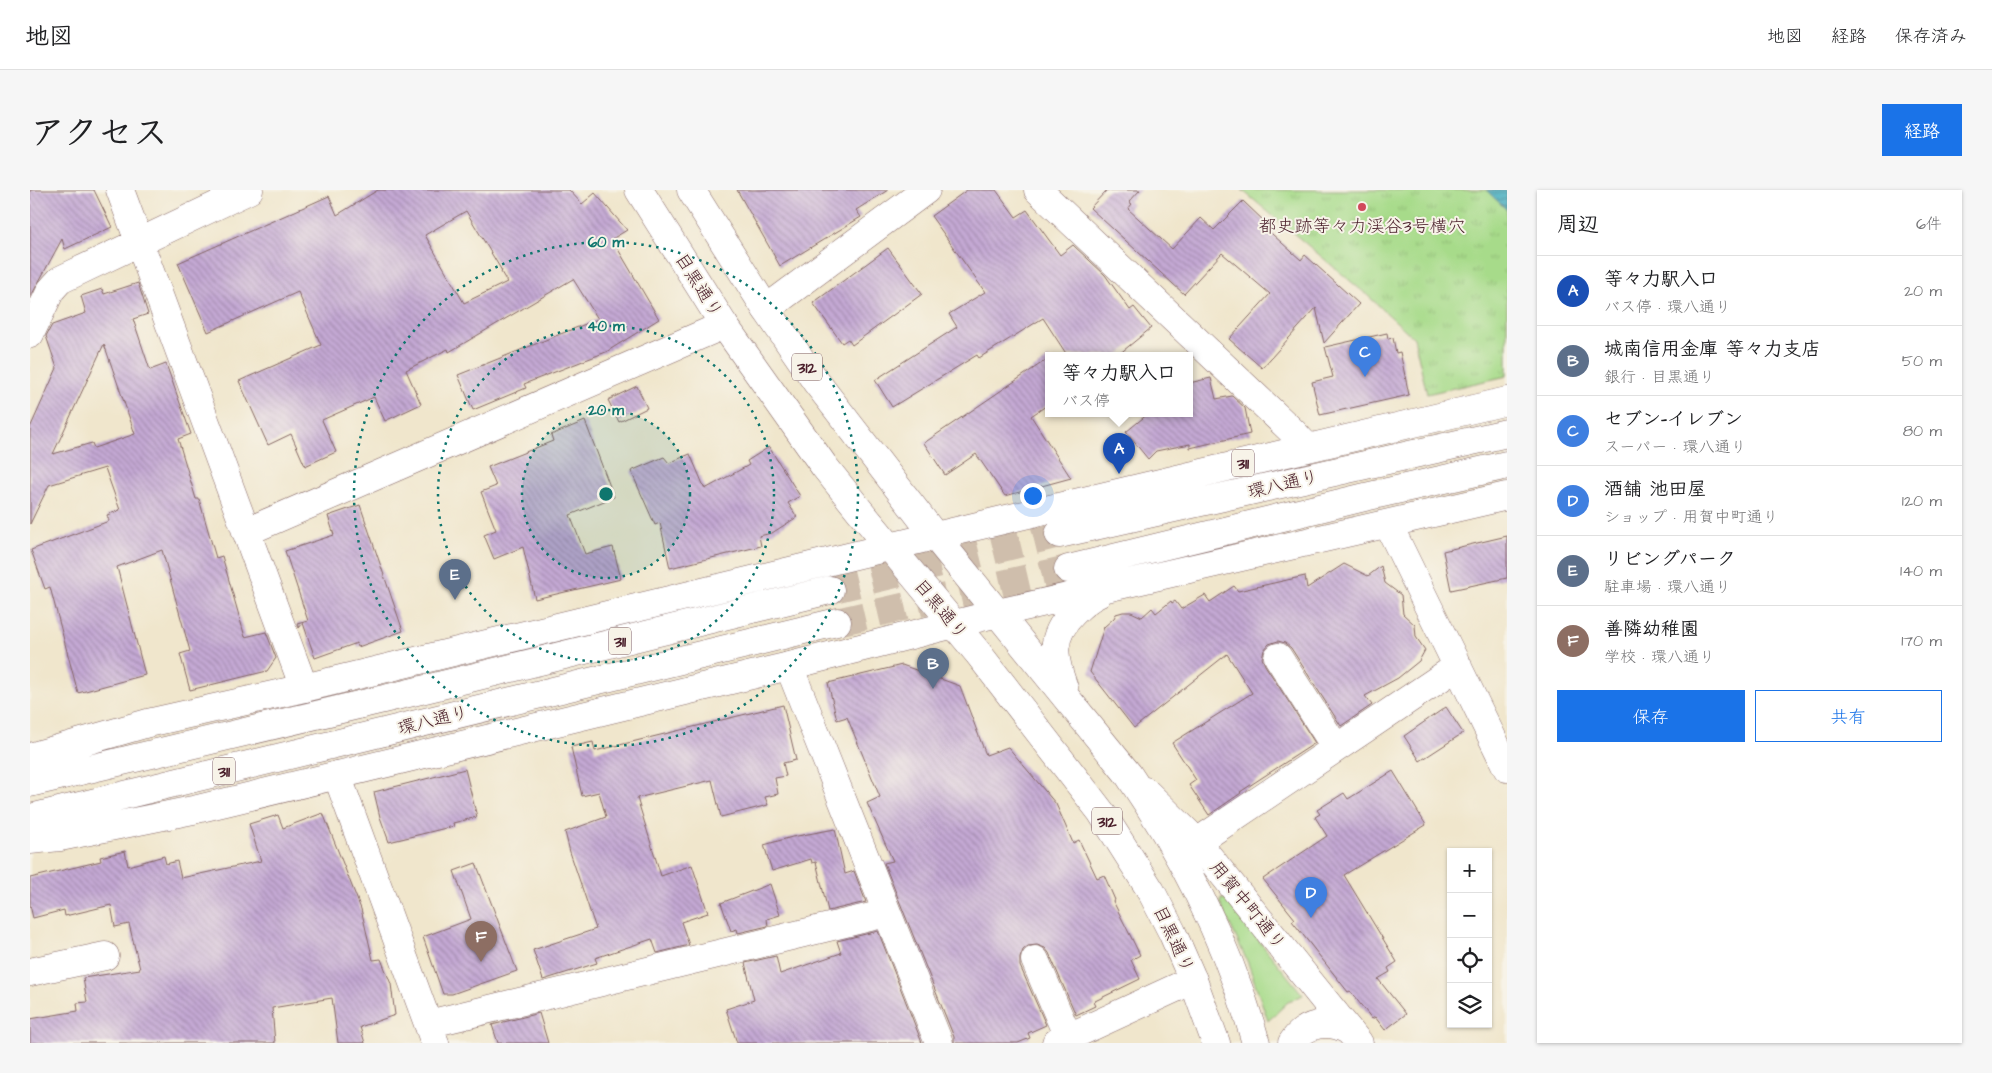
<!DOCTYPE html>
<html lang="ja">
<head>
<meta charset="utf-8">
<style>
	:root { --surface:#fff; --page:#f6f6f6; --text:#202124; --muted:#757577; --line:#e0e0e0; --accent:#1a73e8 }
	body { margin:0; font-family:"Architects Daughter","Klee One",sans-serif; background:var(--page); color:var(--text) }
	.controls { position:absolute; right:15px; bottom:15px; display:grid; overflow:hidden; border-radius:0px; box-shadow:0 1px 4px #0004 }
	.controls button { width:45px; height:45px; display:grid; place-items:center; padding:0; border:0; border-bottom:1px solid var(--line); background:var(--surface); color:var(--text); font:25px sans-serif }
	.you { position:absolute; left:1002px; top:305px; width:18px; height:18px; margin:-12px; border:4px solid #fff; border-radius:50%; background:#1a73e8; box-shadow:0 0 0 8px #1a73e833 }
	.badge { display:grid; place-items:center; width:32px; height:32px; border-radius:50%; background:var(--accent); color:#fff; font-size:16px; font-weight:700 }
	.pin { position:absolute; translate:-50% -41px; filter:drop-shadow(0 1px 2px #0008) }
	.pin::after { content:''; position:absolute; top:26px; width:18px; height:15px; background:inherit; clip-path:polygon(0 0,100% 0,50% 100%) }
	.popup { position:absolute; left:1015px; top:162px; width:148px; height:65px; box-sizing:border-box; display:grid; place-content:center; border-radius:0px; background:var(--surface); filter:drop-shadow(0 1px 4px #0005); font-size:16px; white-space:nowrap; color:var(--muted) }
	.popup b { font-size:19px; color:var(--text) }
	.popup::after { content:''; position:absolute; left:50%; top:100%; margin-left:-10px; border:10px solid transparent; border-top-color:var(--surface) }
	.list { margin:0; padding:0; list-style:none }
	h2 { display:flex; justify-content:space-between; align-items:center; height:65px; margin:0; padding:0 20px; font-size:21px }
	h2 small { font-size:16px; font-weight:400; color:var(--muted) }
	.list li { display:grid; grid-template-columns:32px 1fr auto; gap:15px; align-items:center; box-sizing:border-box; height:70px; padding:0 20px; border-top:1px solid var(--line) }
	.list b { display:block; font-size:19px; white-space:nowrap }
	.list p { margin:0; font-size:16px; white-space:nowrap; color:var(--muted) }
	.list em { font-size:16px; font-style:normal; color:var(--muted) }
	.actions { display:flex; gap:10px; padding:15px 20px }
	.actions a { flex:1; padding:11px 0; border:1px solid var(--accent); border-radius:0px; text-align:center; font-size:18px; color:var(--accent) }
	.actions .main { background:var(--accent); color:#fff }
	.icon { flex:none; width:28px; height:28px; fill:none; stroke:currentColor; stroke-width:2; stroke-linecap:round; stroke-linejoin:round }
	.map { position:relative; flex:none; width:1477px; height:853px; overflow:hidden; border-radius:0px }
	header { display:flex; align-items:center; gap:30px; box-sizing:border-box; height:70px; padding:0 25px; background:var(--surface); border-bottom:1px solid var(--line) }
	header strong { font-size:24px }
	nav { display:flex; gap:28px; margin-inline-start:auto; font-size:18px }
	.intro { display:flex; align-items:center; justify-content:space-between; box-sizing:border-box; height:120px; padding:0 30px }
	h1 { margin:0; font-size:35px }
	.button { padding:12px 22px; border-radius:0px; background:var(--accent); color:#fff; font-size:18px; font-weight:700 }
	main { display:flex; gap:30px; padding:0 30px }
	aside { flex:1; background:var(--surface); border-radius:0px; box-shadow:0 1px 4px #0004 }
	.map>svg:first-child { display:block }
	.grass { fill:#a7db8a; stroke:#787d5a }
	.park { fill:url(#park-tufts); stroke:#787d5a }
	.water { fill:url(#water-rules); stroke:#456675 }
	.building { fill:url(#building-back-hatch); fill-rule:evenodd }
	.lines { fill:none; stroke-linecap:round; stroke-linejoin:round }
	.primary-tunnel { stroke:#cfbeac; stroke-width:28; stroke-dasharray:28 14; stroke-linecap:butt }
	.minor-casing { stroke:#846563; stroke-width:29 }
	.tertiary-casing { stroke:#846563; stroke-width:29 }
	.primary-casing { stroke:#846563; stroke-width:29 }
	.minor { stroke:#fff; stroke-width:28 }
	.tertiary { stroke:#fff; stroke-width:28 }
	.primary { stroke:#fff; stroke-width:28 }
	.ring { fill:none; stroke:#0f766e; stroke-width:2.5; stroke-dasharray:2.5 5 }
	.poi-dot { fill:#d1495b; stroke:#f7f3e8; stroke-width:2 }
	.labels { text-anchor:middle; stroke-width:4; stroke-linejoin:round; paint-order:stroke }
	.shield { fill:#f7f3e8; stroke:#7e5f64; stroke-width:1 }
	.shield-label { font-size:16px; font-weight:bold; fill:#4a1f2b }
	.poi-label { font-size:18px; fill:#4a1f2b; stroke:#f7f3e8 }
	.street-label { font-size:18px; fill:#4a1f2b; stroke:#f7f3e8 }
	.centre { fill:#0f766e; stroke:#f7f3e8; stroke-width:2.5 }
	.ring-label { font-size:15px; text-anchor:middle; font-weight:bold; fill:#0f766e; stroke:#f7f3e8; stroke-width:4; stroke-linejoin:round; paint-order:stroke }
</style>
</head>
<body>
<header>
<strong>地図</strong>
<nav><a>地図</a><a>経路</a><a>保存済み</a></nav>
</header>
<div class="intro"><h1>アクセス</h1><a class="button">経路</a></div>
<main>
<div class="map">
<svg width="1477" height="853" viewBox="0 0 1477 853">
	<defs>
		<pattern id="park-tufts" width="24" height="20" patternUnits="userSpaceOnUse" patternTransform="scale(1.25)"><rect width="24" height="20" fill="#a7db8a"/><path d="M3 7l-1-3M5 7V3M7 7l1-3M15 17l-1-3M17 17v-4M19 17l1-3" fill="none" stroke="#91bc77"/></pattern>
		<pattern id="water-rules" width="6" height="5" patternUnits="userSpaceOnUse" patternTransform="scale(1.25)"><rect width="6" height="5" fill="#40acbf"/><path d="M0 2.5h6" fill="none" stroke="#388b9b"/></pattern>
		<pattern id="building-back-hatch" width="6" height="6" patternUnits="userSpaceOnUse" patternTransform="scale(1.25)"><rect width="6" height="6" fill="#c4a9d4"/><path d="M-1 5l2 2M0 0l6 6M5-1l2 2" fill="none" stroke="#a189ac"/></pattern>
	</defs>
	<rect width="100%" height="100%" fill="#f7f3e8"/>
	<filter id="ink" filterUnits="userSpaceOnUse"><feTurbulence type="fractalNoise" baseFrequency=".02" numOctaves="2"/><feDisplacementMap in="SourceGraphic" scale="10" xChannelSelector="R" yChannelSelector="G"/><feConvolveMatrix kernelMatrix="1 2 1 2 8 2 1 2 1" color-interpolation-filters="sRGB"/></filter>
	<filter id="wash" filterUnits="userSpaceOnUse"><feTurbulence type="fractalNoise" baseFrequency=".0096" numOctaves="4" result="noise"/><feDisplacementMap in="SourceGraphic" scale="20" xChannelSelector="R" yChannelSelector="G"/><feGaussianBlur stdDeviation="1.12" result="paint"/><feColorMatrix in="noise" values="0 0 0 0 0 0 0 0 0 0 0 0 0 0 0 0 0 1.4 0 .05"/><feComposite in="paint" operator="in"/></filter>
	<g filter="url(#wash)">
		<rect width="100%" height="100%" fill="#f0e6cc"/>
		<path class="grass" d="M1191 709H1195L1273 805 1258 812 1238 831 1218 773 1190 713Z"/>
		<path class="park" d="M1212 0H1477V186L1397 204 1384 148 1337 105Z"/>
		<path class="water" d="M1456 0H1477V20L1457 1Z"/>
		<g id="blocks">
			<path class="building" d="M0 0H64L82 37 35 59 32 49 0 108Z
				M348 0H539L552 14 565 3 597 40 582 49 629 129 576 162 494 194 496 198 443 220 428 185 568 129 543 89 419 162 418 159 376 180 391 214 355 231 344 207 292 230 306 262 275 276 261 244 238 255 209 191 291 155 268 102 178 142 148 73 299 6 307 25ZM436 21 472 81 471 82 477 92 434 113 395 45Z
				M707 0H858L826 20 831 27 750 76Z
				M937 0H966L986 27 997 20 1030 65 1043 55 1075 85 1100 120 1104 117 1121 138 1088 165H1037L1013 128 949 168 947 165 862 217 845 190 927 137 919 124 955 102 901 26Z
				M1077 0H1110L1099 12 1102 14 1098 19 1142 59 1171 28 1184 40 1213 11 1236 33 1233 36 1271 70 1275 65 1329 114 1294 153 1286 118 1232 178 1199 149 1240 104 1192 63 1154 104 1060 18Z
				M858 58 892 104 822 155 818 149 812 153 783 113Z
				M108 93 118 124 103 129 120 180 136 174 161 244 148 249 166 309H169L186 368 192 366 215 447 236 442 246 468 237 481 160 500 150 464 160 461 132 360 87 377 115 485 48 503 20 397 15 399 1 360 79 331 77 325 90 320 75 278 19 295 0 334V238L27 178 16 146 22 135 56 123 51 106 72 99 74 104ZM74 154 105 244 64 258 62 253 23 264Z
				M1357 143 1358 149 1363 148 1366 163 1370 162 1379 205 1290 225 1282 192 1303 187 1295 157Z
				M1019 168V214L1001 226 1041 288 975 306 946 264 915 285 894 253Z
				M1181 188 1186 209 1202 206 1215 218 1220 244 1160 258V254L1126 261 1118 269 1096 242 1119 223H1159V193Z
				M607 196 617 218 589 232 578 210Z
				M555 231 584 307 540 325 555 364 583 357 591 389 505 409 493 357 464 369 454 345 466 340 451 302 466 296 458 277 523 251 521 245Z
				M739 257 770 306 758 313 767 327 742 343 729 346 731 356 640 378 630 333 625 335 601 281 634 267 639 273 660 264 675 299 719 275 717 271Z
				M330 315 373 441 328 457 327 453 285 468 273 433 269 438 267 434 278 431 255 361 304 345 298 326Z
				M1477 346V388L1421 400 1413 361Z
				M1314 374 1338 386 1351 376 1355 393 1371 405 1373 424 1385 435 1386 447 1395 460 1389 471 1368 488 1335 506 1342 515 1311 536 1261 458 1255 453 1248 451 1239 454 1234 460 1232 468 1235 475 1285 553 1210 602 1211 603 1179 625 1159 595 1166 590 1142 553 1222 503 1197 464 1104 538 1060 482 1074 437 1084 428 1086 424 1093 422H1101L1112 427 1122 418 1126 423 1141 411 1142 413 1145 411 1151 419 1175 405 1180 412 1204 396 1208 401 1275 386 1277 398Z
				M872 475 930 496 956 565 978 557 1026 614 1043 653 1049 650 1067 688 1074 685 1085 710 1083 711 1110 765 1101 770 1110 789 1063 812 1065 816 1046 825 1019 763 1015 758 1007 755 998 756 993 760 990 768V776L1016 835 998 843 1000 848 988 853H924V847L854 673 863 671 837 613 850 607 817 527 807 530 798 493Z
				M753 515 766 570 753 573 756 586 745 588 748 604 735 607 738 615 691 627 682 590 607 608 631 686 662 675 678 723 651 732 659 755 627 763 622 749 565 768 567 773 513 790 503 760 566 739 540 662 535 642 576 627 569 602 552 606 541 557 563 552 565 561Z
				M1416 517 1433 543 1390 571 1374 546Z
				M435 579 447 627 423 633 424 636 359 652 350 627 344 602Z
				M1363 581 1396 635 1314 685 1367 772 1358 778 1360 782 1348 789 1376 824 1355 840 1345 827 1342 829 1320 801 1318 802 1262 731 1265 729 1233 689 1297 646 1285 627 1290 624 1287 620 1314 603 1318 609Z
				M293 623 331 719 343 770 351 769 361 794 365 825 330 837 335 853H308L302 808 242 818 245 853H0V829L48 821 47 813 57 812 53 788 110 779 99 734 85 737 81 715 35 726 34 720 3 728 0 715V688L71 671 70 667 95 661 98 676 134 666 136 674 147 671 151 688 231 671 219 634 248 625 253 638Z
				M805 639 815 684 824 681 836 712 798 721 786 672 782 673 781 669 742 681 734 655 762 647Z
				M446 673 487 781 422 804H413L393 747 441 729 424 681Z
				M740 694 750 725 737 729 738 736 708 743 707 739 701 741 691 713Z
				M848 741 892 853H707L696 819 724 810 715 773 746 766 750 784 811 763 807 751Z
				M509 823 518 853H468L462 835Z"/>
		</g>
	</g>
	<g filter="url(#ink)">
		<use href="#blocks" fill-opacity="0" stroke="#846563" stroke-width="1"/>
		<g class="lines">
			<path class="primary-tunnel" d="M800 400 1029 344
				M807 432 1038 379"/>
			<defs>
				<path id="minor" d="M90 0 274 498
					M1008 0 1264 243 1277 257
					M736 119 896 0
					M0 144 21 100 30 90 219 0
					M1358 334 1477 578
					M216 342 694 135
					M1248 467 1306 558
					M759 476 909 853
					M307 585 405 853
					M1167 652 1428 476
					M1005 770 1038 847
					M0 782 75 766
					M398 834 857 723
					M1026 853 1163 790"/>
				<path id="tertiary" d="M1115 601 1167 652 1329 853"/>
				<path id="primary" d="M609 0 694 135 794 276 830 321 948 463 1071 622 1121 701 1142 742 1163 790 1186 853
					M661 0 736 119 787 193 905 346 1098 584C1154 666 1199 757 1226 853
					M1029 344 1477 243
					M1038 379 1335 307 1477 275
					M1034 498C1023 468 1019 447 1043 423 1051 415 1059 408 1068 404
					M0 567 118 533 274 498 905 346 1477 211
					M0 593 379 503 800 400
					M0 628 807 432
					M0 650 30 647 163 620 759 476 968 423 1477 306
					M1262 853C1275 833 1298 829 1318 840"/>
			</defs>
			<use href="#minor" class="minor-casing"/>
			<use href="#tertiary" class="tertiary-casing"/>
			<use href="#primary" class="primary-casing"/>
			<use href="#minor" class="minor"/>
			<use href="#tertiary" class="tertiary"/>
			<use href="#primary" class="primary"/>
		</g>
	</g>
	<circle cx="576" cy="304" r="84" fill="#0f766e" fill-opacity=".12"/>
	<g class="ring">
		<circle cx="576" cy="304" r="84"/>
		<circle cx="576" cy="304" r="168"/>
		<circle cx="576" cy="304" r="252"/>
	</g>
	<circle class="poi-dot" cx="1332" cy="17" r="5"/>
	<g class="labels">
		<g class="shield">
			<rect x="762" y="163.5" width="30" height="27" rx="4"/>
			<rect x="1202" y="259.5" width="22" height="27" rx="4"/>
			<rect x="579" y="437.5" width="22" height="27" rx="4"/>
			<rect x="183" y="567.5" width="22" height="27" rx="4"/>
			<rect x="1062" y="617.5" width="30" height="27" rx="4"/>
		</g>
		<g class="shield-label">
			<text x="777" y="183">312</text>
			<text x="1213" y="279">311</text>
			<text x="590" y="457">311</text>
			<text x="194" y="587">311</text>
			<text x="1077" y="637">312</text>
		</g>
		<g class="poi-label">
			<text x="1332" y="42">都史跡等々力渓谷3号横穴</text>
		</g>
		<g class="street-label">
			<text transform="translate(669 95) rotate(58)" y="6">目黒通り</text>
			<text transform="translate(1253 294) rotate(-13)" y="6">環八通り</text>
			<text transform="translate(911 419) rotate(50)" y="6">目黒通り</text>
			<text transform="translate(403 530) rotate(-14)" y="6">環八通り</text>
			<text transform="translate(1218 715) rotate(51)" y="6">用賀中町通り</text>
			<text transform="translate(1144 749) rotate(65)" y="6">目黒通り</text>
		</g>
	</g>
	<circle cx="576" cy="304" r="8" class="centre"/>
	<g class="ring-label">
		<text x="576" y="57">60 m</text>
		<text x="576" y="141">40 m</text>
		<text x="576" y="225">20 m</text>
	</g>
</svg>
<div class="controls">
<button>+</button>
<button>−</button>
<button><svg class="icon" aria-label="locate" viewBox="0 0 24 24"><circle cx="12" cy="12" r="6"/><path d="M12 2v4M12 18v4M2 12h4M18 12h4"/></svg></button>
<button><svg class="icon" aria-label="layers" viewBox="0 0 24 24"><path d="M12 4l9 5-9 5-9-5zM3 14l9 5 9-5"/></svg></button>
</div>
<div class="you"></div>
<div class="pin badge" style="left:1089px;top:284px;background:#1a4fb4">A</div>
<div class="popup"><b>等々力駅入口</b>バス停</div>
<div class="pin badge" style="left:903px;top:499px;background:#5c6f8a">B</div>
<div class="pin badge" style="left:1335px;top:187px;background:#3f7fe0">C</div>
<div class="pin badge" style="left:1281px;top:728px;background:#3f7fe0">D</div>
<div class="pin badge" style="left:425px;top:410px;background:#5c6f8a">E</div>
<div class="pin badge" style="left:451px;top:772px;background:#8d6e63">F</div>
</div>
<aside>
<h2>周辺<small>6件</small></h2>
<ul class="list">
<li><span class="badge" style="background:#1a4fb4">A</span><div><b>等々力駅入口</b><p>バス停 · 環八通り</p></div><em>20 m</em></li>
<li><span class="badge" style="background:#5c6f8a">B</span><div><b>城南信用金庫 等々力支店</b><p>銀行 · 目黒通り</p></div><em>50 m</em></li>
<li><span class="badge" style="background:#3f7fe0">C</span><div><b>セブン-イレブン</b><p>スーパー · 環八通り</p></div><em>80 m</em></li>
<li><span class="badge" style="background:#3f7fe0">D</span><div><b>酒舗 池田屋</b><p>ショップ · 用賀中町通り</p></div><em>120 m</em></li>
<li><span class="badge" style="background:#5c6f8a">E</span><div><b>リビングパーク</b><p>駐車場 · 環八通り</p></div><em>140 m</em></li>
<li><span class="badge" style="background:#8d6e63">F</span><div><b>善隣幼稚園</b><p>学校 · 環八通り</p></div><em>170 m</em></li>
</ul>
<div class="actions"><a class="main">保存</a><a>共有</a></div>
</aside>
</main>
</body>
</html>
